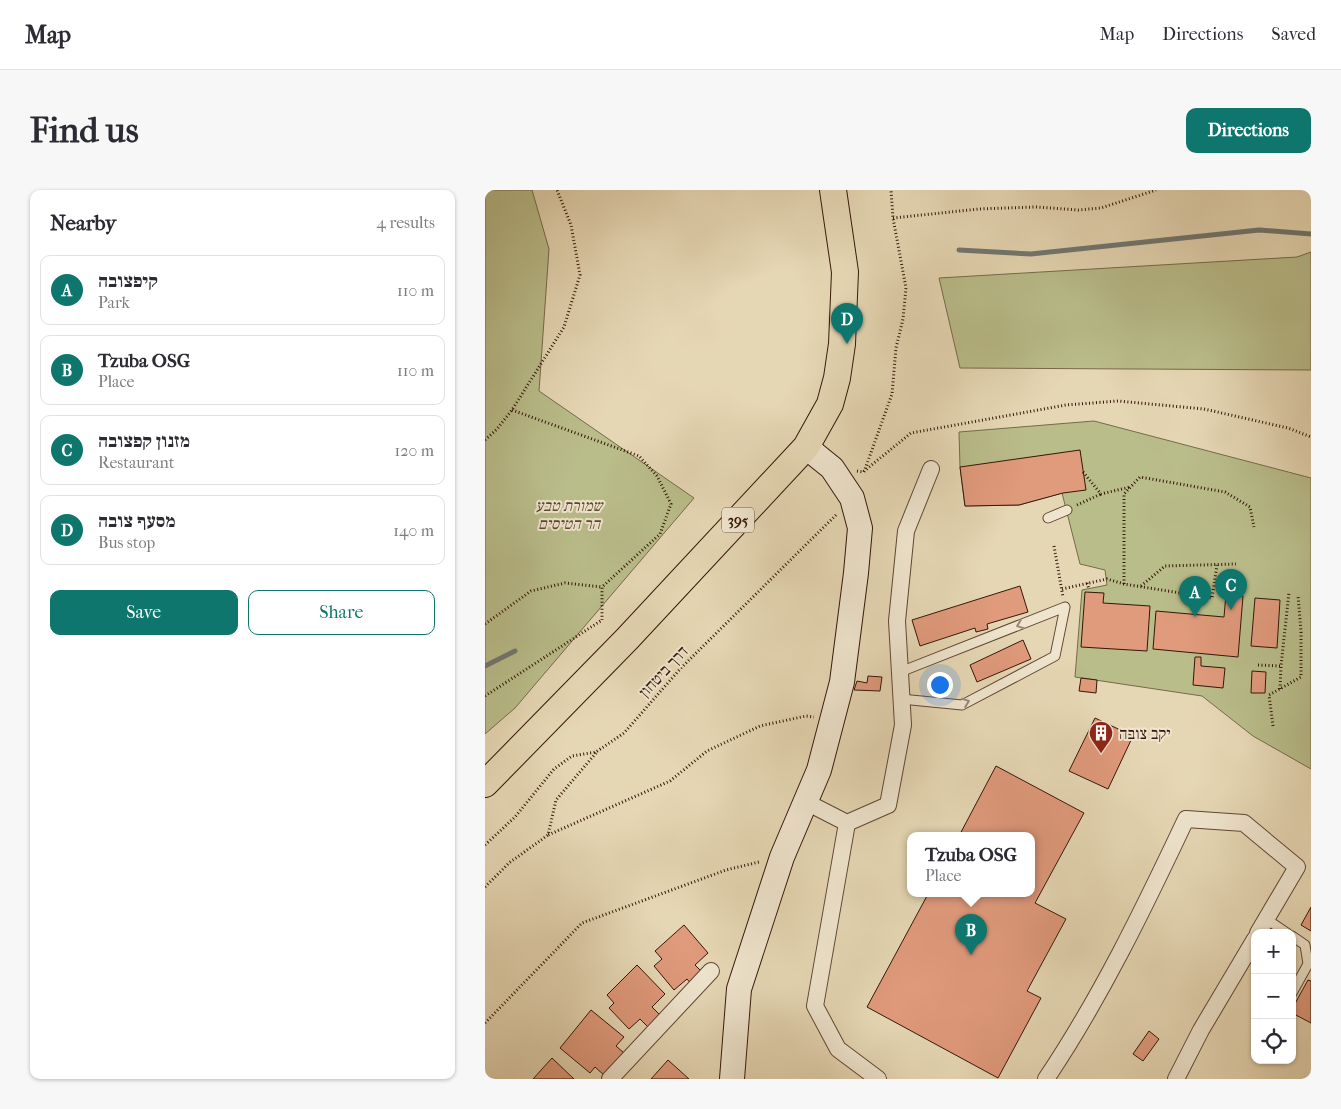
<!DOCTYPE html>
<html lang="en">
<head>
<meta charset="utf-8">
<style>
	:root { --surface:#fff; --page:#f7f7f7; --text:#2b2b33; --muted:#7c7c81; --line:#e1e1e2; --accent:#0f766e }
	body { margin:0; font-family:"IM FELL French Canon","Frank Ruhl Libre",serif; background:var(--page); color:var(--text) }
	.controls { position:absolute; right:15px; bottom:15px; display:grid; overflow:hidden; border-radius:10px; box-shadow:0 1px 4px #0004 }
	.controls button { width:45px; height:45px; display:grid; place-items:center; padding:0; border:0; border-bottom:1px solid var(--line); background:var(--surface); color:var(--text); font:25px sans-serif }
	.you { position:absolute; left:454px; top:494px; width:18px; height:18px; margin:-12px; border:4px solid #fff; border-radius:50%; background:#1a73e8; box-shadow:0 0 0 8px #1a73e833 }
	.badge { display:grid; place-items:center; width:32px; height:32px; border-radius:50%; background:var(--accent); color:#fff; font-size:16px; font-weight:700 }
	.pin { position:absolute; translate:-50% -41px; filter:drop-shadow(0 1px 2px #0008) }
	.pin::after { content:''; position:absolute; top:26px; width:18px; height:15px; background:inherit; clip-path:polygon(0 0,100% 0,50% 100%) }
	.popup { position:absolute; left:422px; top:642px; width:128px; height:65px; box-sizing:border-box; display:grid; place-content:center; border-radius:10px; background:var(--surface); filter:drop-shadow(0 1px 4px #0005); font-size:16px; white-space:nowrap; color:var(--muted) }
	.popup b { font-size:19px; color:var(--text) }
	.popup::after { content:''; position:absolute; left:50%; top:100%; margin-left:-10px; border:10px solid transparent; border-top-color:var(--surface) }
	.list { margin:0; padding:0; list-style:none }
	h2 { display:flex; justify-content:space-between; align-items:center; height:65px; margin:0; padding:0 20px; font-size:21px }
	h2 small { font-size:16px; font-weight:400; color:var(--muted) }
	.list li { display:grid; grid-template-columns:32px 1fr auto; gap:15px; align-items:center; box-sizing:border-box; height:70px; margin:0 10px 10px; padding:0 10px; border:1px solid var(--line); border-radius:10px }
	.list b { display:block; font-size:19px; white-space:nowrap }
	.list p { margin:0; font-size:16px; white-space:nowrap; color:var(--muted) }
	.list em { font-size:16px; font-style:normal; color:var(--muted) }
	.actions { display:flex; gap:10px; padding:15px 20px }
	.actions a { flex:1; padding:11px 0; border:1px solid var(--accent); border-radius:10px; text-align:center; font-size:18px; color:var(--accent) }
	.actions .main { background:var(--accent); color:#fff }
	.icon { flex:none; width:28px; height:28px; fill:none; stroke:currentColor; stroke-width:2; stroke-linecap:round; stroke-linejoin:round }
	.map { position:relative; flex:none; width:826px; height:889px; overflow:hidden; border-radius:10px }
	header { display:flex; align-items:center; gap:30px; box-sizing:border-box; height:70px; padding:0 25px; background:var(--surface); border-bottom:1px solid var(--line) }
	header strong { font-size:24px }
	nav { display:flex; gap:28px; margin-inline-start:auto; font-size:18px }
	.intro { display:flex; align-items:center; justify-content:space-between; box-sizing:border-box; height:120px; padding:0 30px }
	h1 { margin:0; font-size:35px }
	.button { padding:12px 22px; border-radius:10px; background:var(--accent); color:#fff; font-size:18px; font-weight:700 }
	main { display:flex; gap:30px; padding:0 30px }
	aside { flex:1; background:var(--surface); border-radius:10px; box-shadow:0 1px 4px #0004 }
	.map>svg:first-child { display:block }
	.green { fill:#b9bd8a; stroke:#766a4a }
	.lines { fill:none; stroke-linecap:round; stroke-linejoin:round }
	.stream { stroke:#717771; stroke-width:5 }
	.building { fill:#e09a7c; stroke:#341609 }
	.lane-casing { stroke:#604634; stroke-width:11 }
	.street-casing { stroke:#604634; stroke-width:18 }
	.secondary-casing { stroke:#341609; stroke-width:26 }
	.primary-casing { stroke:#341609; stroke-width:28 }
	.path { stroke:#341609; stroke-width:3; stroke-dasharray:1 2.5; stroke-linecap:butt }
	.lane { stroke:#efe5ce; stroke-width:9 }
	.street { stroke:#efe5ce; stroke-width:16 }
	.secondary { stroke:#efe5ce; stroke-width:24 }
	.primary { stroke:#e6d7b4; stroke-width:26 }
	.oneway { stroke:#9b8875 }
	.labels { text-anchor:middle; stroke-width:4; stroke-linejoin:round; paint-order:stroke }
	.shield { fill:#efe5ce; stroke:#6c5444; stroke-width:1 }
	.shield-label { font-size:15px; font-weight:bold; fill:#341609 }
	.park-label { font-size:16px; font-style:italic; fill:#5c4830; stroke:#efe5ce }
	.street-label { font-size:16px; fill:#341609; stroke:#efe5ce }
	.poi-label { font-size:16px; fill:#341609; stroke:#efe5ce; text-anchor:start }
</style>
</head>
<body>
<header>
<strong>Map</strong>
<nav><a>Map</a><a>Directions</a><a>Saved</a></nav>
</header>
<div class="intro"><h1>Find us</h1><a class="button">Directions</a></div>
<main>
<aside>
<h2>Nearby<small>4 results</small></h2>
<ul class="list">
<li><span class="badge">A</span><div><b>קיפצובה</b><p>Park</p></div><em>110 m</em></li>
<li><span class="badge">B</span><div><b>Tzuba OSG</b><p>Place</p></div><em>110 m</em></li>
<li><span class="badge">C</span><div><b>מזנון קפצובה</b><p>Restaurant</p></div><em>120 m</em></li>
<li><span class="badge">D</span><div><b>מסעף צובה</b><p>Bus stop</p></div><em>140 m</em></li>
</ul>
<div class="actions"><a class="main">Save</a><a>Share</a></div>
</aside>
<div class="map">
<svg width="826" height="889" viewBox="0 0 826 889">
	<rect width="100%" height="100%" fill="#e6d7b4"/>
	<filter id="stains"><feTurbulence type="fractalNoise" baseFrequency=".004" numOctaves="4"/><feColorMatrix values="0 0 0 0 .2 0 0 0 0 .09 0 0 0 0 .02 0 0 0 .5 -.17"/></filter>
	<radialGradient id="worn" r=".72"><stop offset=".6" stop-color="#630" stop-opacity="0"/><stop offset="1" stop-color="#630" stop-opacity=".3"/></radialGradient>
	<path class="green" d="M0 0H47L64 59 54 201 209 308 30 518 0 544Z
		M826 62V180L475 178 454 88 812 67Z
		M609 231 826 288V579L768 546 717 506 590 487 597 400 622 395 620 380 595 374 577 303 534 315 480 316 475 277 474 242Z"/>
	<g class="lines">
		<path class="stream" d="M474 60 546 64 774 40 826 44
			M0 476 30 461"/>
	</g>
	<path class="building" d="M595 260 601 300 578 303 534 315 480 316 475 277Z
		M535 396 543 422 502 434 503 439 491 442 490 438 435 456 427 430Z
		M600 402 619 403 618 413 665 416 662 461 596 457Z
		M741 404 758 406 753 467 668 459 671 421 739 427Z
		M770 408 795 410 792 458 766 456Z
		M538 450 546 469 492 492 485 475Z
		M710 467H716V476L740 478 738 498 708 495Z
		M767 481 781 482 780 503H766Z
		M383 486 397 487 395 501 369 500 372 491 382 493Z
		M596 488 612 490 611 503 594 501Z
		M610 528 648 546 623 599 584 581Z
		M511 576 599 623 550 713 581 729 542 801 556 808 513 888 382 817 443 704H546V646H474Z
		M826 717V741L816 735Z
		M199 735 223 763 210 775 219 784 207 795 202 789 189 800 169 776 177 769 170 761Z
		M152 775 180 804 167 817 175 825 163 837 155 829 144 839 124 818 129 813 122 805Z
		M823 790 826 791V833L807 823V819Z
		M106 820 139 847 131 856 139 863 120 886 110 877 105 883 75 858Z
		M664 841 674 849 658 871 648 864Z
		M67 868 89 889H48Z
		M183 870 204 889H166Z"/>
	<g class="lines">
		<defs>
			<path id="lane" d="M563 328 582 320
				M415 482 580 417
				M416 509 477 515 570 466 580 417
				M781 729 802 743
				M807 746 820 755 823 774 807 803"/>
			<path id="street" d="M321 612 362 633
				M125 889 226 781
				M393 889 353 859 330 816 362 633 403 615 418 535 412 431 421 341 446 279
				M561 889C616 807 659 718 701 629L759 633 812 677 773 743
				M691 889 716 840 770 749"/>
			<path id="secondary" d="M247 889 254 799 297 667 334 580 357 492 371 383 375 338 367 308 347 278 321 257"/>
			<path id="primary" d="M0 594 142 449 321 257 345 214 352 188 357 154 360 82 348 0"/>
		</defs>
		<use href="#lane" class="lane-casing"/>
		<use href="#street" class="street-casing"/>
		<use href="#secondary" class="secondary-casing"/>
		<use href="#primary" class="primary-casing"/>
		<path class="path" d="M408 28 494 19 551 17 593 20 616 18 671 0
			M27 220 154 266 172 286 186 314 175 344 117 397V430
			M0 250 12 239 27 220 79 137 95 85 86 35 72 0
			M372 281 378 282 426 243 581 215 633 211 719 219 803 238 826 247
			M379 282 407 204 411 158 418 129 421 98 408 28 406 0
			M598 282 616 304 645 297
			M592 315 616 304
			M569 356 578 407
			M602 393 604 399
			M639 394V304L655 287 740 302 765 317 769 337
			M656 396 680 376 751 374
			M577 399 622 389 639 394 727 408 732 375
			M0 434 46 401 80 393 117 397
			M773 475 796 476 804 402
			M795 499 796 476
			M0 506 117 430
			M788 536 784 505 816 487V442L813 405
			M111 563 71 610 63 645 185 591 222 561 275 536 321 526 329 527
			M0 655 30 627 69 579 87 566 111 562 139 543 196 478 351 325
			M0 697 24 673 63 645
			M0 833 97 733 241 680 274 672"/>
		<use href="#lane" class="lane"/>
		<use href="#street" class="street"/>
		<use href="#secondary" class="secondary"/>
		<use href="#primary" class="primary"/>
	</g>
	<defs><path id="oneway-chevron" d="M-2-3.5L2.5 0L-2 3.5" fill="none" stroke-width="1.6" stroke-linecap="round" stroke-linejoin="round" transform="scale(1.25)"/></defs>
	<g class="oneway">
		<use href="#oneway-chevron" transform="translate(535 435) rotate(159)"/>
		<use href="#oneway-chevron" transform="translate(481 512) rotate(-21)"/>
	</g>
	<defs>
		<symbol id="building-pin" viewBox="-11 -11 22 30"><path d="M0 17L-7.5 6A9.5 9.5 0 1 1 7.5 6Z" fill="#8f2418" stroke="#efe5ce"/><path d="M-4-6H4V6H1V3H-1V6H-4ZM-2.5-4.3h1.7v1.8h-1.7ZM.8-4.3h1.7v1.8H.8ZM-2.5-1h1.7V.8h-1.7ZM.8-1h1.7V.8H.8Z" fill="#fff"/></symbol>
	</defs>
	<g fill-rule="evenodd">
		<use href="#building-pin" x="602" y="529" width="28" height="38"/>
	</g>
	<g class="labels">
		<rect class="shield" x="237" y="317.5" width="32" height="25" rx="4"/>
		<g class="shield-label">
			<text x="253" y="335">395</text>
		</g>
		<g class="park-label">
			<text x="84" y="321">שמורת טבע<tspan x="84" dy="18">הר הטיסים</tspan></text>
		</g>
		<g class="street-label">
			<text transform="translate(178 481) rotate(-47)" y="6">דרך ביטחון</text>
		</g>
		<g class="poi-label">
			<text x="634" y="549">יקב צובה</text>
		</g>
	</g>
	<rect width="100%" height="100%" filter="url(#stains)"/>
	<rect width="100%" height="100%" fill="url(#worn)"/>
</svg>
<div class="controls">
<button>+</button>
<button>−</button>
<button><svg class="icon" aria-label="locate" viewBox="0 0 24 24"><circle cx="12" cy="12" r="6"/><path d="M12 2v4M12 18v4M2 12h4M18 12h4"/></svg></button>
</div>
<div class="you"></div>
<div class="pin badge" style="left:710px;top:427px">A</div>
<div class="pin badge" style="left:486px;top:765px">B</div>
<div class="popup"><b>Tzuba OSG</b>Place</div>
<div class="pin badge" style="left:746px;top:420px">C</div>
<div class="pin badge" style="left:362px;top:154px">D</div>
</div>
</main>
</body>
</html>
